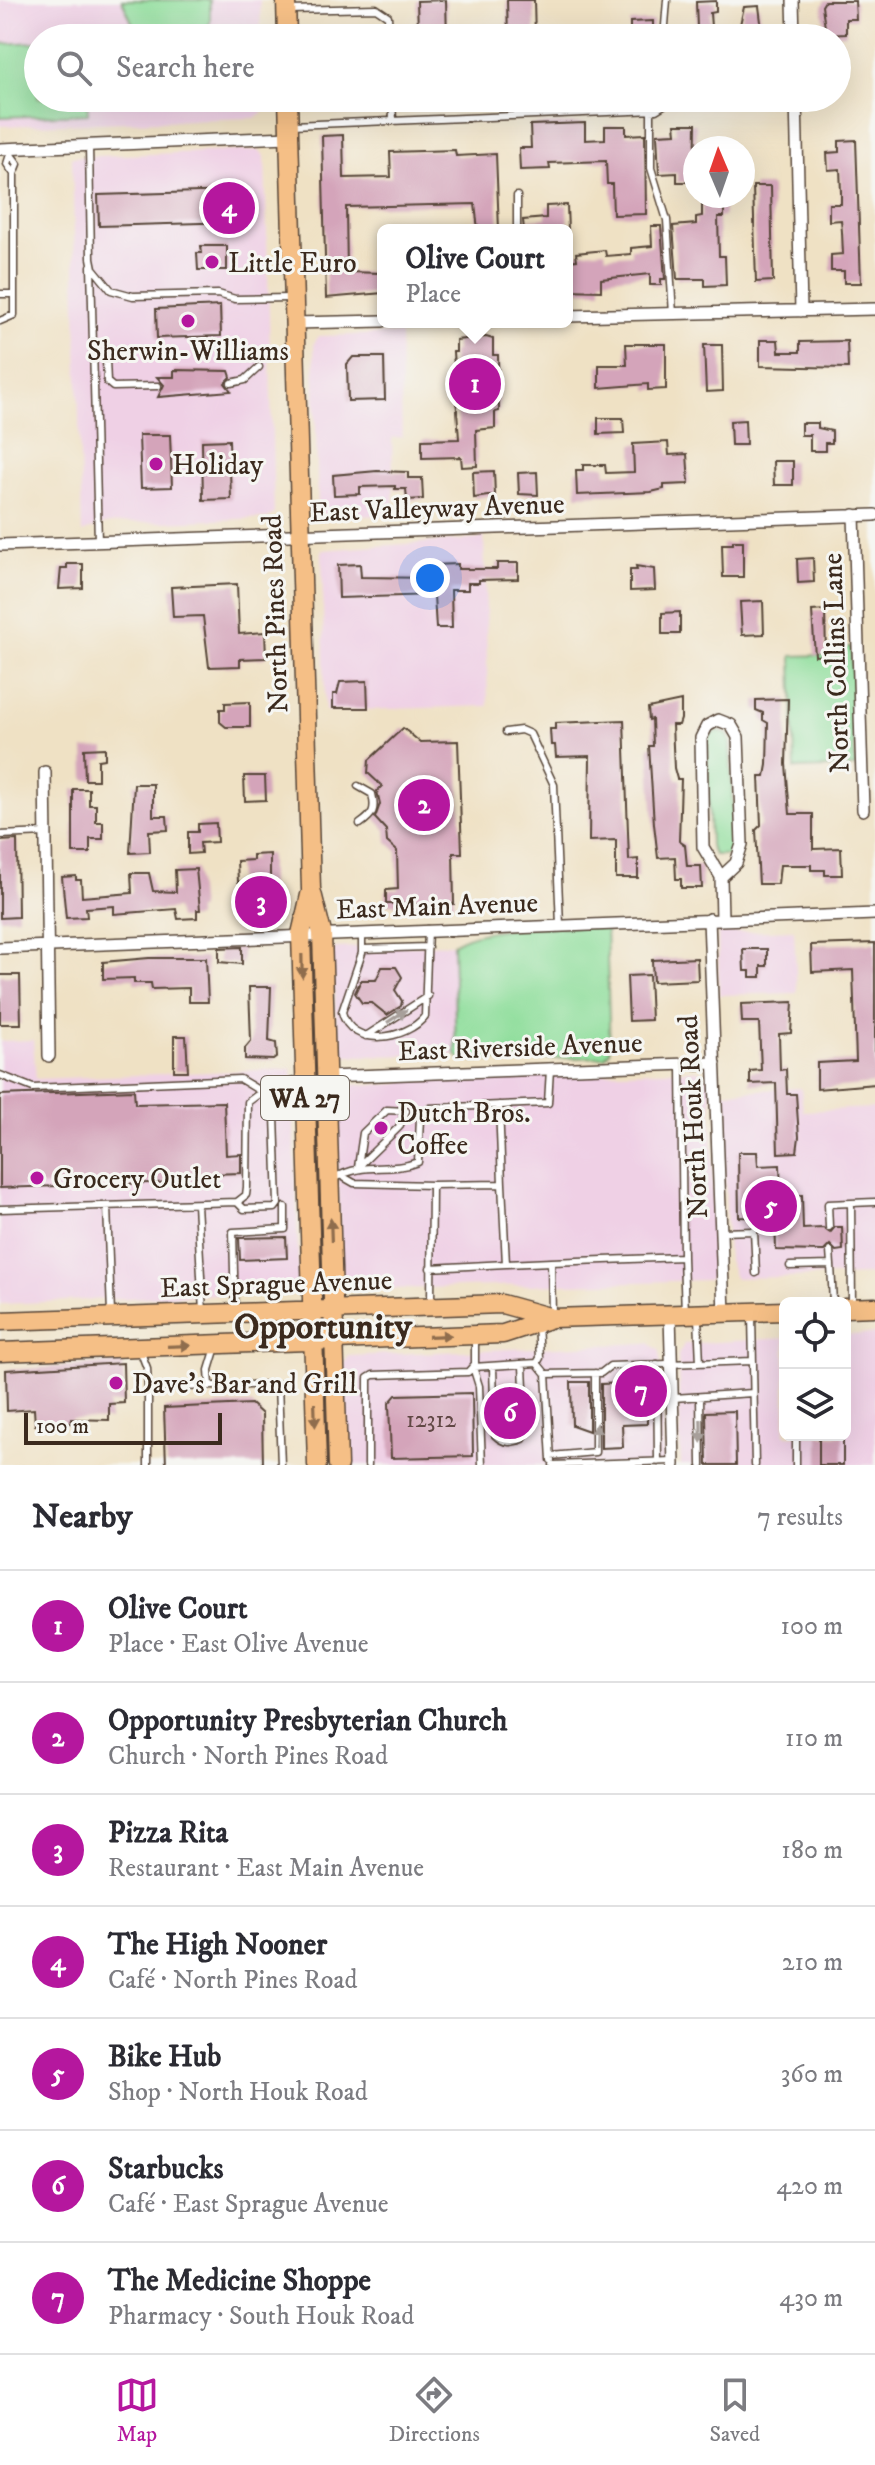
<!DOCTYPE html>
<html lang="en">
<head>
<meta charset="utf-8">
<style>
	:root { --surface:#fff; --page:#f7f7f7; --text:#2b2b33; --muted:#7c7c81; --line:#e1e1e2; --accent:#b5179e }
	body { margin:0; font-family:"IM FELL DW Pica",serif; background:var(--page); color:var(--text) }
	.controls { position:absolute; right:24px; bottom:24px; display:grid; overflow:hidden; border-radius:12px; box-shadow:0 8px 32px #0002 }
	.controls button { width:72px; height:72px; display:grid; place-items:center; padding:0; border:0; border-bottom:2px solid var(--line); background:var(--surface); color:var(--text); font:40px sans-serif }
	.compass { position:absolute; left:683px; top:136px; width:72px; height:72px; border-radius:50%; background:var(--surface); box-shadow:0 8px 32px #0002; rotate:358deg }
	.scale { position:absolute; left:24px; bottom:20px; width:198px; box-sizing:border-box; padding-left:8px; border:4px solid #3b2a1e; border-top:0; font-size:22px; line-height:28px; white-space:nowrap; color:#3b2a1e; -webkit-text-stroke:6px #f6f6f2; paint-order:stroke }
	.you { position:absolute; left:430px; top:578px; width:28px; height:28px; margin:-20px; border:6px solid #fff; border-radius:50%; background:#1a73e8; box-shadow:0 0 0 12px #1a73e833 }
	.badge { display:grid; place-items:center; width:52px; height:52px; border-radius:50%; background:var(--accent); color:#fff; font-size:26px; font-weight:700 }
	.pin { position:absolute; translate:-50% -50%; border:4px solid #fff; box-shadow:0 2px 8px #0006 }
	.popup { position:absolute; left:377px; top:224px; width:196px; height:104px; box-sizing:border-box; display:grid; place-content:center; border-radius:12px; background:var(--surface); filter:drop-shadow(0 2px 6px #0005); font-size:26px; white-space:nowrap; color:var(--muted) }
	.popup b { font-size:30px; color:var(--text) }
	.popup::after { content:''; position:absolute; left:50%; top:100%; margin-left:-16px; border:16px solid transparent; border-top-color:var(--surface) }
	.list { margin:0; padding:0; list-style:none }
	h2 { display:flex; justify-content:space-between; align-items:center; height:104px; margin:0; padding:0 32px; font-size:34px }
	h2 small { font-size:26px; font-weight:400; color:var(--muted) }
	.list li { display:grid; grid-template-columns:52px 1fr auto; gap:24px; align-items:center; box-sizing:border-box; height:112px; padding:0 32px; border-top:2px solid var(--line) }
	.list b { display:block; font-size:30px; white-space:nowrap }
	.list p { margin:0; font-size:26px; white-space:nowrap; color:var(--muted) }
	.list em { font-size:26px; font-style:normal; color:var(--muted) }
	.icon { flex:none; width:44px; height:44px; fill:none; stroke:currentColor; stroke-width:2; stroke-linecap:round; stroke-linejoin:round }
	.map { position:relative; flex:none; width:875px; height:1465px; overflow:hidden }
	.search { position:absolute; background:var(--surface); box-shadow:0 8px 32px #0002; left:24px; right:24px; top:24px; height:88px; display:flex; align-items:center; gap:20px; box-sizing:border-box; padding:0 28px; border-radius:44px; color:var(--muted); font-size:30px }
	.sheet { height:888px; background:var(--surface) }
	nav { display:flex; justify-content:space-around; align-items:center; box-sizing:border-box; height:112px; border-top:2px solid var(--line); background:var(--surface); font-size:22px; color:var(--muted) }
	nav a { display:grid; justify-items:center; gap:4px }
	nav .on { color:var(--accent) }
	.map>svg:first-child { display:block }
	.built { fill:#efd0e5 }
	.green { fill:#90de9c; stroke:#66845d; stroke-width:2 }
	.building { fill:#d4a4ba }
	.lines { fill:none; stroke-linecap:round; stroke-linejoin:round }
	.service-casing { stroke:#564537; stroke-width:9 }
	.minor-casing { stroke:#564537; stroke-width:14 }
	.primary-casing { stroke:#564537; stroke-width:21 }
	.service { stroke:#fff; stroke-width:6 }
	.minor { stroke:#fff; stroke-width:11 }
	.primary { stroke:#f5bf86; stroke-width:18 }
	.oneway { fill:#8f6d4d }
	.oneway2 { fill:#a79f9a }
	.poi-dot { fill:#b5179e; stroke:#f6f6f2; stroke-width:3 }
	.labels { text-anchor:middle; stroke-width:6; stroke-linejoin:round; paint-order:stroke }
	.number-label { font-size:24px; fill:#614845 }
	.shield { fill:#f6f6f2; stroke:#73675e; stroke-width:2 }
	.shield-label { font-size:26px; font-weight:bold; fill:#3b2a1e }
	.poi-label { font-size:28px; fill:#3b2a1e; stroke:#f6f6f2; text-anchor:start }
	.street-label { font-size:28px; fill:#3b2a1e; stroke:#f6f6f2 }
	.district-label { font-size:36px; font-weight:bold; fill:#3b2a1e; stroke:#f6f6f2 }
</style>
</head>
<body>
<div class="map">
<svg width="875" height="1465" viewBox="0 0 875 1465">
	<rect width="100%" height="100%" fill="#f6f6f2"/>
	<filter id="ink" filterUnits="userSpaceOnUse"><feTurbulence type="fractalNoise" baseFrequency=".0125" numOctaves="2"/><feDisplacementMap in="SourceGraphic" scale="16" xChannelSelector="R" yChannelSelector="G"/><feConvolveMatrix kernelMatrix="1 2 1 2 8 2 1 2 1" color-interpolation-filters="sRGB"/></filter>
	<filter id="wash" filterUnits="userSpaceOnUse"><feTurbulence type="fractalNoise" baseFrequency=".006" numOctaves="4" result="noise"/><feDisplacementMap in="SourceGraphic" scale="32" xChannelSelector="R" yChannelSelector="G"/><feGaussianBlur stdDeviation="1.8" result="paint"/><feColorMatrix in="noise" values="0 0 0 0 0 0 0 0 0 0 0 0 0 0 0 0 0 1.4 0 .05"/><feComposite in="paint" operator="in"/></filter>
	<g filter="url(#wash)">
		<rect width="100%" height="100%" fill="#efe1c4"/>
		<path class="built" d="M0 0H260L261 38H38V98H263L262 114 255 118 0 126Z
			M259 150 265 156 274 514 268 518 106 524 82 533 72 157Z
			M400 334 402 437 392 438 394 519 390 515 327 517 318 510 314 343 319 336Z
			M484 535 488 706 325 711 322 550 479 539Z
			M794 930 797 993 719 995 718 933Z
			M453 944 456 1055 338 1056 332 954 335 948Z
			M33 1040 36 1079 292 1069 299 1283 286 1291 0 1304V1041Z
			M698 1070 711 1081 715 1268 709 1280 353 1290 341 1279 336 1098 348 1085 396 1084 423 1077Z
			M801 1088 803 1111 875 1108V1275L735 1278 728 1260 722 1092Z
			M875 1334V1465H681L678 1355 684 1344 785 1338V1435H845V1335Z
			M649 1343 660 1351 664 1465H347L344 1364 349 1356Z"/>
		<path class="green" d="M122 0H210V23L199 37 139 38Z
			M38 42V98H87L88 114 0 117V44Z
			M828 647H851L855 767 795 769 792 656 828 655Z
			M718 731 727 734 730 741 734 847 729 855H714L710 846 707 742 711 734Z
			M606 926 610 1051 605 1057 465 1061 456 1055 453 944C485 922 565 928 606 926Z"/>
		<g id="blocks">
			<path class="building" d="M446 0 447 38H424V29H418L417 1Z
				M507 0H534L535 38H508Z
				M716 1V12L710 13 711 27 697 28 696 2Z
				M825 1H855L856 19H846V34L826 35 822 6Z
				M759 6 763 38H745L744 29H739L744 7Z
				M653 21V38H630V22Z
				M585 123V140L605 139V126H626V135L645 134 646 214 613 215 612 184H607L606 161 549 163 550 169 520 170 519 148H531L530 125Z
				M675 124H696L695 182H677V173L659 174 657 134 676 133Z
				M343 135 344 178 391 177 390 152 455 150 456 156 496 154 499 230H478L475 204 346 207 347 272 381 273 383 293 326 298 322 136Z
				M856 140 861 283H844V271H831V255L843 254 842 232 841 220 829 221V204H841V192L840 169 828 170 827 153 839 152V141Z
				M753 186H771L773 281 756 282Z
				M234 191 235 222 99 226 98 195Z
				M702 196H724V217H718L719 256H725L726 285 705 286V279H677L673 226 696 224V217L702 216Z
				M567 205 568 230H524L523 220 546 218V206Z
				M651 226H661L665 279H661V285H650V274L601 279V291L567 290V261L577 260 576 253 605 250 606 256 631 254V248L652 246Z
				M201 246H227V270H198L197 253H202Z
				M220 306 221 336 157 338 156 309Z
				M486 337 493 339V355H498L499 411 495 412V428L476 430 477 466 462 467 461 457 422 458V440L459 439 453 352H456V340Z
				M760 340H778L779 352H800V342L847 341 848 368 760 366Z
				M626 344H666V389L648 390V384L599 388V365H627Z
				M704 345H722L723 391 706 392Z
				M353 357H384L385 400 348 401 347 364Z
				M174 370 229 371 231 377 225 383 231 391 158 397 164 385 157 377H174Z
				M598 418H623L624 433 598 434Z
				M745 420 746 445H731L730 421Z
				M801 423H818V428L832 431V443H825V451H810V435H801Z
				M139 435H170L172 487 141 488Z
				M229 440 231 499 203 500 202 441Z
				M668 442 669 455 687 454 689 484 664 485V489L651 492 577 495 576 470H583V465H605L606 473 634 472 633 444Z
				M773 461H793V485H774Z
				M377 471 408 472V478H422L423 499 407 500 406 489H395V486L360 487V494L334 495 333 475Z
				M494 471 495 495 474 498 473 472Z
				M537 472 538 495 519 494 518 473Z
				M733 541H743V577H723L722 544H733Z
				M813 558 814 582 798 583 797 559Z
				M497 563H518V579L479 580V583H468V590H451L452 628H436L434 595 339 598 338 565 360 564 361 577 433 578 432 565 458 564V569H497Z
				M67 564H83V588L59 589 61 568H67Z
				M636 566 654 569 655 590 630 591V570H637Z
				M237 584 239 634 265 632 266 658 240 659V666L209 667 203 616 173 617 171 587Z
				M763 601 764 634 742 635 740 602Z
				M825 610 826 655 815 656 812 611Z
				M680 612V634H662V613Z
				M367 681 368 708H333V694H337L340 682Z
				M788 699 786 764 790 814H813V849L841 848 842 875H825V870H811V865H780L778 884H759L756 830 761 825 759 776H765L767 765 768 723 763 720V713L756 710V700Z
				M681 701V719L679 725H672L674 768 677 779H681L679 841 685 845 687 866H701L702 888H681V879H676L675 857 658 858 654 824 649 746H653L652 719 649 720 648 708Z
				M250 702V727H226L220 722V709H225V703Z
				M624 720 629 860 638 859V878H616V840L589 841 590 756 556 757 555 745H551L550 729H555V723Z
				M403 728 420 742 458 741 462 853H453L454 904H386V890L398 889 397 851 387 842 386 830 375 818 380 804 377 791 382 786 368 773 369 760Z
				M105 748V759L98 760V780H85L84 749Z
				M244 776H265L266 800 245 801Z
				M134 784H153V816H167L168 830 149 831 150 852 130 853Z
				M73 789H89V805H96V822H103V839H90V853H73Z
				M216 823 217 842 200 843 201 853 188 854V832H198V824Z
				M17 840 18 917 0 918V841Z
				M270 854V914L251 917 247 881 238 882 237 861 253 860V855Z
				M196 869 200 910H197V918L178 919 176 909 114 914V906L86 908 87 917 66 918 62 877 76 876V880H81L82 897 132 893 131 873H149L153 891 176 892 175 870Z
				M875 943V1084L817 1089V1063L856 1061 853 970 812 972 811 945Z
				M242 947V964L219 962V948Z
				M743 949H767V966H761V977H750V971H744Z
				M149 958H206L208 1002H189V988L152 989 151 983H134V978L103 979V962Z
				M697 958 698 980 653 982 652 960Z
				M382 967H396L402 977 395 990 402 1001 401 1006 387 1015 372 1003H362L355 993 361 980H376Z
				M0 975H20L21 1024H0Z
				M649 975 651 1020 629 1021 627 976Z
				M249 987H271L269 1041 276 1043 277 1057 273 1060 245 1059V1048L251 1041Z
				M793 1002 791 1033 779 1034 780 1070 786 1069 787 1094H796L799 1137 797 1152 778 1153 776 1083 750 1084V1071L761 1070 759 1022H742L741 1004Z
				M174 1036H186L188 1071H174Z
				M134 1090 135 1104 224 1102 226 1155 241 1154V1173L210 1174V1181L0 1188V1095Z
				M738 1152H757L758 1166 780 1165 781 1196 802 1195 803 1229 823 1228 830 1233 835 1227H842L843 1250 836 1251 830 1245 824 1251 776 1250 775 1218 739 1217Z
				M286 1237 287 1258 240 1260 239 1238Z
				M123 1363 124 1403 109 1404V1420L71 1419 72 1423 35 1425 34 1409 7 1411 6 1370Z
				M571 1382H589V1431L572 1425Z
				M646 1382 647 1424 622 1425 623 1447 601 1448V1384Z
				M472 1393 473 1456 391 1458 389 1403 396 1395Z
				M506 1401H519L518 1434 501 1432 500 1404Z
				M251 1404 262 1414 263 1465H166L164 1408Z
				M735 1411 736 1465H707L706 1412Z
				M819 1435H843V1465H819Z"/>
		</g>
	</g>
	<g filter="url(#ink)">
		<use href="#blocks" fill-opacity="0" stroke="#564537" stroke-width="2"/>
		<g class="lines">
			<defs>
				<path id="service" d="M290 10 376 8 388 16 389 38
					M664 38 667 0
					M392 98 393 121
					M651 110V168L667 220 673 314
					M292 125 656 110 664 105V98
					M89 145 91 258 93 268 111 290 133 296 218 294 235 299 290 298
					M12 148 7 164 14 174 18 164 12 156
					M517 196V230
					M91 266 98 542
					M0 294H14
					M0 321 14 315V174
					M117 354 106 360 107 382 113 387 158 386
					M231 383 245 380 259 367
					M506 732 521 730 530 734 554 785 560 925
					M358 786 372 794C376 810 373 815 360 824
					M0 835 46 833
					M362 935V953L342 1012C351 1049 407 1040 425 1016L428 929
					M362 949 428 947
					M366 1036 428 996
					M0 1075 33 1088 240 1079 260 1091
					M499 1105 502 1184
					M387 1110 406 1111 399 1127 358 1167 363 1133Z
					M340 1175 354 1183 432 1185 431 1303
					M333 1179C366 1160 386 1174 418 1162L420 1118 430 1108 548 1103 550 1069
					M237 1202 244 1209 275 1208 278 1204 274 1087
					M197 1204 203 1312
					M107 1206 111 1314
					M0 1209 237 1202 246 1195 247 1187 248 1102 264 1090 304 1078
					M829 1227 828 1204 851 1203
					M721 1232 754 1231 756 1273
					M830 1251 831 1265
					M683 1257 685 1313
					M506 1264 551 1262
					M790 1266 831 1265 833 1303
					M430 1268 506 1264 502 1184 432 1185
					M852 1303 851 1203 875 1202
					M235 1312 233 1232 285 1229V1207
					M552 1315 551 1262 683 1257 681 1065
					M752 1315 755 1465
					M698 1317 700 1363
					M140 1350 147 1368 148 1388 278 1384 281 1465
					M537 1363 546 1374 551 1460
					M657 1364 658 1462
					M493 1367 495 1435C504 1444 511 1443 523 1439L526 1430 523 1366
					M546 1374 601 1373 610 1366 753 1361
					M210 1386 209 1370 216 1347
					M700 1397 701 1465
					M673 1398 753 1393
					M551 1456 595 1452V1373
					M148 1465V1388
					M368 1465V1378L373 1375 468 1372 475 1364V1339
					M482 1465 479 1386 473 1367 537 1363 540 1358 538 1324
					M553 1465 673 1461
					M796 1465V1435"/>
				<path id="minor" d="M793 0 794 38
					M796 98 801 311
					M0 149 289 137
					M567 316 875 309
					M294 323 383 321
					M854 515 863 810
					M0 545 875 515
					M45 772 49 1056
					M721 877 736 863 742 844 738 737 731 725 718 720 707 726 701 738 703 847 721 877 722 919
					M709 919 724 1313
					M0 948 875 914
					M326 1077 715 1063
					M670 1314 674 1465"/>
				<path id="primary" d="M286 0 287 38
					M288 98 311 889 322 933 338 1465
					M310 895 301 934 317 1465
					M845 1308 875 1307
					M0 1321 502 1304 549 1317
					M0 1352 503 1334 552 1318 785 1311"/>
			</defs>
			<use href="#service" class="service-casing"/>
			<use href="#minor" class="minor-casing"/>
			<use href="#primary" class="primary-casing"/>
			<use href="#service" class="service"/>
			<use href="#minor" class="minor"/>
			<use href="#primary" class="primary"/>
		</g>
		<defs><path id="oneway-solid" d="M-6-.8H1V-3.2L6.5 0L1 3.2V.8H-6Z" transform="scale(2)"/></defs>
		<g class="oneway">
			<use href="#oneway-solid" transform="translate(302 966) rotate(89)"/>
			<use href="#oneway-solid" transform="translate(331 1230) rotate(-92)"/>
			<use href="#oneway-solid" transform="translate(440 1336) rotate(-2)"/>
			<use href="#oneway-solid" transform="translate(179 1346) rotate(-2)"/>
			<use href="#oneway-solid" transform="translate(315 1415) rotate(88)"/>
		</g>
		<g class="oneway2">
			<use href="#oneway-solid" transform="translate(397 1016) rotate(-33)"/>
			<use href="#oneway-solid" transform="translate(701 1431) rotate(89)"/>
			<use href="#oneway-solid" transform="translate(596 1435) rotate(-89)"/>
		</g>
	</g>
	<g class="poi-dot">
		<circle cx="212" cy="262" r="8"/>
		<circle cx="188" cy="321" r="8"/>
		<circle cx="156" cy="464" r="8"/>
		<circle cx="381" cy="1128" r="8"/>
		<circle cx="37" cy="1178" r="8"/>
		<circle cx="116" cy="1383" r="8"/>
	</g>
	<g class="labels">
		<g class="number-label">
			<text x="431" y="1427">12312</text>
		</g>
		<rect class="shield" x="261" y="1076" width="88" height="44" rx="6"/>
		<g class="shield-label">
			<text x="305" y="1107">WA 27</text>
		</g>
		<g class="poi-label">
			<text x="228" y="272">Little Euro</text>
			<text x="188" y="360" text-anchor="middle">Sherwin-Williams</text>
			<text x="172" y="474">Holiday</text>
			<text x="397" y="1122">Dutch Bros.<tspan x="397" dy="32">Coffee</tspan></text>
			<text x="53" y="1188">Grocery Outlet</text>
			<text x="132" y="1393">Dave's Bar and Grill</text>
		</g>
		<g class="street-label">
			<text transform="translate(437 507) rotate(-2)" y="10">East Valleyway Avenue</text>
			<text transform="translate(274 614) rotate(-92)" y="10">North Pines Road</text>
			<text transform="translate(835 663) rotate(-92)" y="10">North Collins Lane</text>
			<text transform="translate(437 905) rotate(-2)" y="10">East Main Avenue</text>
			<text transform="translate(520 1046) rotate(-2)" y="10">East Riverside Avenue</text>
			<text transform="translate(692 1117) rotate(-93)" y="10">North Houk Road</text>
			<text transform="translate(276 1283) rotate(-2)" y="10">East Sprague Avenue</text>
		</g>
		<g class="district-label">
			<text x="323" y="1338">Opportunity</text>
		</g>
	</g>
</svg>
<div class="controls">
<button><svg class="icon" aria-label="locate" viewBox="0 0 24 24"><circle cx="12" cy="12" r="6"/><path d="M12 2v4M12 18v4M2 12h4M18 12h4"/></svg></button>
<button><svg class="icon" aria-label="layers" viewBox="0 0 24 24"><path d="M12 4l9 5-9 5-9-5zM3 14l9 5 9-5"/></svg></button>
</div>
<svg class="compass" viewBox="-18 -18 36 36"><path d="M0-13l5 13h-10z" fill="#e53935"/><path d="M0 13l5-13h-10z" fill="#7c7c81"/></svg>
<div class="scale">100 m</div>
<div class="you"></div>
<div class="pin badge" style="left:475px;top:384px">1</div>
<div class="popup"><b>Olive Court</b>Place</div>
<div class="pin badge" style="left:424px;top:805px">2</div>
<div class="pin badge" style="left:261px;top:902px">3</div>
<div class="pin badge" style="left:229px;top:208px">4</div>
<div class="pin badge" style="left:771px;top:1206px">5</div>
<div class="pin badge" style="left:510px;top:1413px">6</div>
<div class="pin badge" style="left:641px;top:1391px">7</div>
<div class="search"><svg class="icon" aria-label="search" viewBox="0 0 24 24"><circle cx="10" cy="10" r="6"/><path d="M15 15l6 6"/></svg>Search here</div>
</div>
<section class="sheet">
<h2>Nearby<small>7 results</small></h2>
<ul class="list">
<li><span class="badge">1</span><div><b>Olive Court</b><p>Place · East Olive Avenue</p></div><em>100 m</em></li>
<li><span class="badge">2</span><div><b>Opportunity Presbyterian Church</b><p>Church · North Pines Road</p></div><em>110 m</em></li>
<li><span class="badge">3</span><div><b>Pizza Rita</b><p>Restaurant · East Main Avenue</p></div><em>180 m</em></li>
<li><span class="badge">4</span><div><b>The High Nooner</b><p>Café · North Pines Road</p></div><em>210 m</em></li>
<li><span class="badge">5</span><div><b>Bike Hub</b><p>Shop · North Houk Road</p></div><em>360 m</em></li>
<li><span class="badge">6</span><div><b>Starbucks</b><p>Café · East Sprague Avenue</p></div><em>420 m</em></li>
<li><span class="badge">7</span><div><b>The Medicine Shoppe</b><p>Pharmacy · South Houk Road</p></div><em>430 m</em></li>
</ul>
</section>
<nav>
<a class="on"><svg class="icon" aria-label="map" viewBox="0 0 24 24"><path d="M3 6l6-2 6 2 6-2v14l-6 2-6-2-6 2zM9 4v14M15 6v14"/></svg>Map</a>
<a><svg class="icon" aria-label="directions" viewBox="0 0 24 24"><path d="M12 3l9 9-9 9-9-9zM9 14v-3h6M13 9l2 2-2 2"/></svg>Directions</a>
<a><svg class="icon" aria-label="saved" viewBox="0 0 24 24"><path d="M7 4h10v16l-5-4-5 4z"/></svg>Saved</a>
</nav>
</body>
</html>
